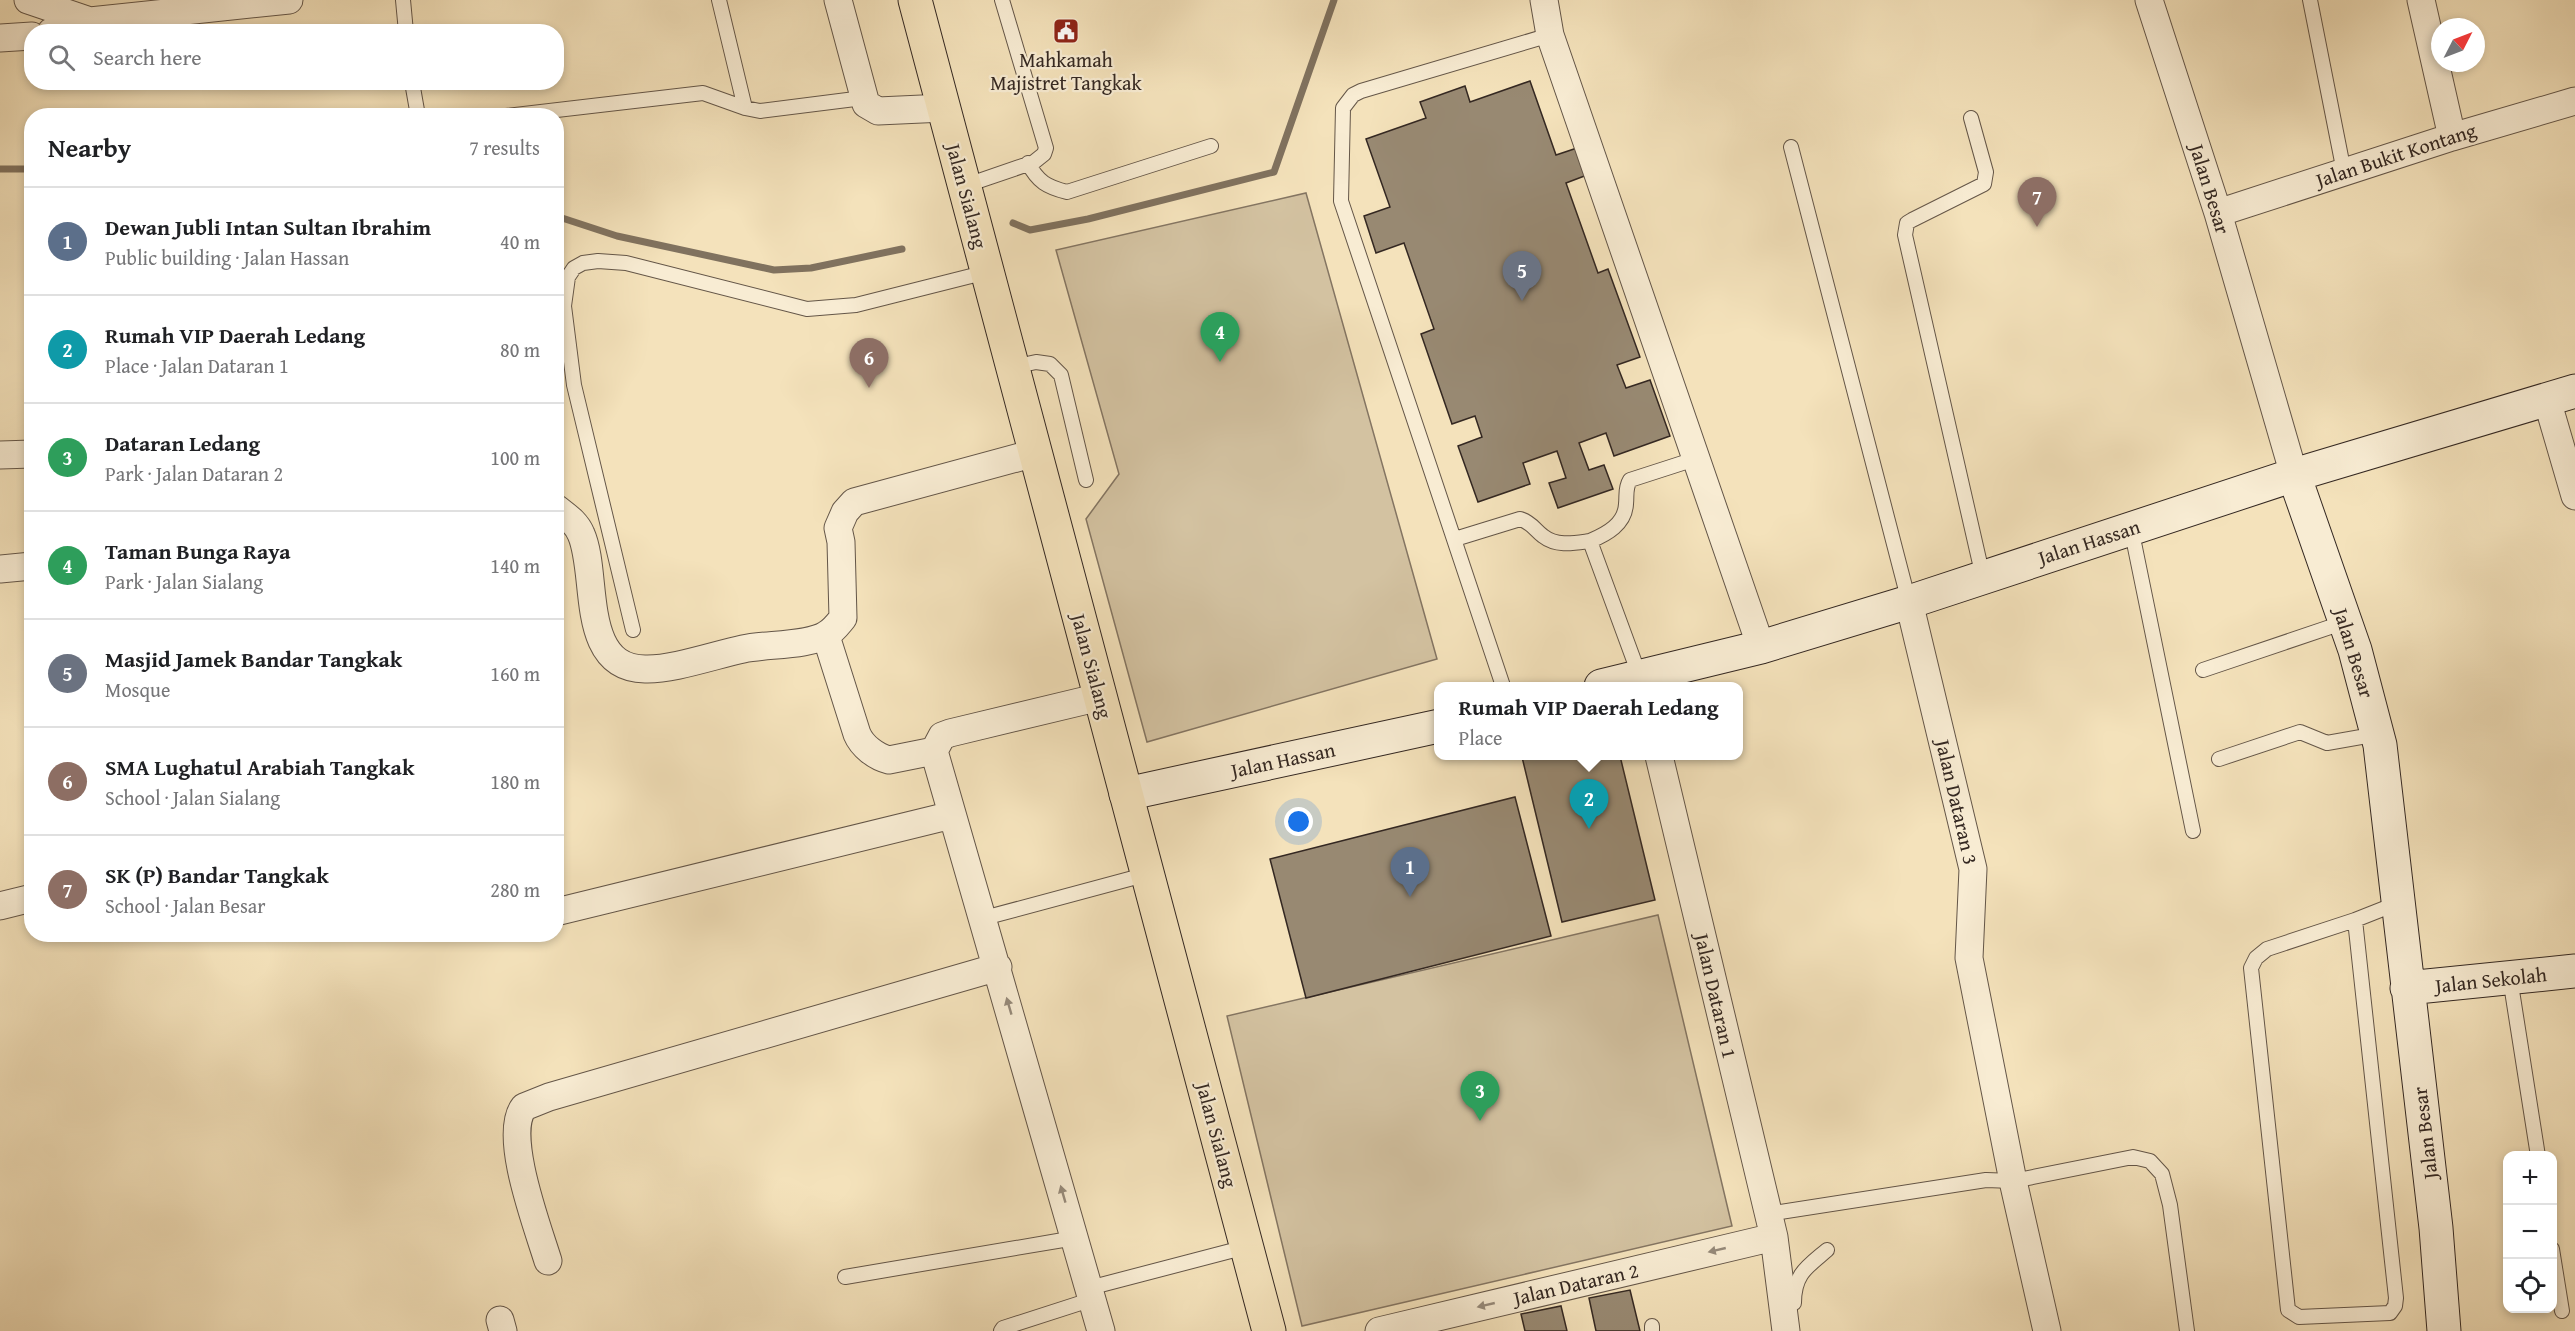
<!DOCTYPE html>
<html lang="en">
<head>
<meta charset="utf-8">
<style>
	:root { --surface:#fff; --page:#f6f6f6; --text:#202124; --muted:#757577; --line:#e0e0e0; --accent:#0b8043 }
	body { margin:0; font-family:"Gentium Book Plus",serif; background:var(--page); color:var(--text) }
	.controls { position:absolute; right:18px; bottom:18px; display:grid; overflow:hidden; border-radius:12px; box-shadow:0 3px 9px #0003 }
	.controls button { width:54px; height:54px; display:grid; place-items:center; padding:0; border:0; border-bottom:2px solid var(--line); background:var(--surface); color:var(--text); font:30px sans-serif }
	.compass { position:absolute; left:2431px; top:18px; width:54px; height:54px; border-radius:50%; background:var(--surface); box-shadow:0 3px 9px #0003; rotate:48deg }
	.you { position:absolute; left:1299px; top:822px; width:21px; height:21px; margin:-15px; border:4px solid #fff; border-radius:50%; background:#1a73e8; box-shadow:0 0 0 9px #1a73e833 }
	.badge { display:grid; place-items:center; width:39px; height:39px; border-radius:50%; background:var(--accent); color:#fff; font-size:20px; font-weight:700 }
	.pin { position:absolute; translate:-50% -50px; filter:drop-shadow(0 2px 3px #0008) }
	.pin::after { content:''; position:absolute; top:32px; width:21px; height:18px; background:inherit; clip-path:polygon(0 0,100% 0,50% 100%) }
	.popup { position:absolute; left:1434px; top:682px; width:309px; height:78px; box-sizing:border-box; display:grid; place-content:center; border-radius:12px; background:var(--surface); filter:drop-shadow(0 2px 4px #0005); font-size:20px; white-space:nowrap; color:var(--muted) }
	.popup b { font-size:22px; color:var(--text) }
	.popup::after { content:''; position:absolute; left:50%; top:100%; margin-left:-12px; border:12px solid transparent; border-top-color:var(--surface) }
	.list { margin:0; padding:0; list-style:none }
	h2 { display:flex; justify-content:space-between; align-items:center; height:78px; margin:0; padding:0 24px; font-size:26px }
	h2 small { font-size:20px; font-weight:400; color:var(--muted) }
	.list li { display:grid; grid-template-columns:39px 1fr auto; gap:18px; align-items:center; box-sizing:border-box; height:108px; padding:0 24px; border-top:2px solid var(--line) }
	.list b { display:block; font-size:22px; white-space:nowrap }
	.list p { margin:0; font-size:20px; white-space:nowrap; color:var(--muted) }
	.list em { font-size:20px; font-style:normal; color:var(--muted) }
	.icon { flex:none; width:33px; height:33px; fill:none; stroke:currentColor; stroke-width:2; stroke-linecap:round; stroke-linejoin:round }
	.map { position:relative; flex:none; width:2575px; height:1331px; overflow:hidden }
	.search { position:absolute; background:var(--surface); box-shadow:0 3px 9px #0003; left:24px; top:24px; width:540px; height:66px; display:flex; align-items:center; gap:15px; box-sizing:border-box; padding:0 21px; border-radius:24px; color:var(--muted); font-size:22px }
	.panel { position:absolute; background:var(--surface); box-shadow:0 3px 9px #0003; left:24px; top:108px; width:540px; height:834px; border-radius:24px }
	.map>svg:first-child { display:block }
	.green { fill:#d3c2a1; stroke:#847562; stroke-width:1.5 }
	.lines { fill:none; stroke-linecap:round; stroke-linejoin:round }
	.stream { stroke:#80725f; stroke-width:7 }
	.building { fill:#988972; stroke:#342822; stroke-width:1.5 }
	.lane-casing { stroke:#645648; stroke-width:16 }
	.street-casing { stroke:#645648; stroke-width:29 }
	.secondary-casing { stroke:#342822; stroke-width:35 }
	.primary-casing { stroke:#342822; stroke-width:35 }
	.lane { stroke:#f8ecd3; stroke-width:14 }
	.street { stroke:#f8ecd3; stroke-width:27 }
	.secondary { stroke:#f8ecd3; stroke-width:33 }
	.primary { stroke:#f4e2bb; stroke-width:33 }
	.oneway { fill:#968a7a }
	.labels { text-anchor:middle; stroke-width:4.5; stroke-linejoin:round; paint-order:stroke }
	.poi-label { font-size:20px; fill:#342822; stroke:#f8ecd3 }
	.street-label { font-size:20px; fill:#342822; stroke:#f8ecd3 }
</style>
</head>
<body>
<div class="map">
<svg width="2575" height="1331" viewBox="0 0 2575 1331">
	<rect width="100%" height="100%" fill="#f4e2bb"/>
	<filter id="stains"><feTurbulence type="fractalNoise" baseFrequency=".00333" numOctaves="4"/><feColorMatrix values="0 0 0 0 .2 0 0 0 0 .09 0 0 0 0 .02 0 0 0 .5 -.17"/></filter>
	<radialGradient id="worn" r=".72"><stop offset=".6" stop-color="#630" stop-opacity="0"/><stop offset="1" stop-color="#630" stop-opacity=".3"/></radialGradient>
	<path class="green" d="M1306 193 1437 659 1147 742 1086 519 1119 474 1056 250Z
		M1658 915 1732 1226 1302 1326 1227 1016Z"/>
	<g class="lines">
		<path class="stream" d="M0 169H32
			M556 216 617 236 774 270 811 268 902 249
			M1013 223 1030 230 1088 219 1274 172 1334 0"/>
	</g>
	<path class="building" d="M1530 81 1556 155 1577 148 1587 175 1566 183 1598 273 1608 269 1640 357 1617 365 1626 388 1650 380 1670 436 1614 456 1606 433 1579 443 1589 470 1604 465 1613 489 1558 508 1549 483 1566 478 1557 451 1523 463 1530 484 1478 502 1458 446 1482 437 1475 416 1452 424 1421 334 1434 329 1404 243 1376 253 1364 216 1390 207 1366 139 1426 118 1420 102 1465 86 1470 102Z
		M1527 756H1620L1655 900 1562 922 1522 757Z
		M1515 797 1551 936 1306 998 1270 859Z
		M1630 1290 1640 1331H1596L1589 1298Z
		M1561 1306 1567 1331H1525L1521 1314Z"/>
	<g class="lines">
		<defs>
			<path id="lane" d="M403 0 406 32
				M719 0 745 108
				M2310 0 2344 172
				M412 82 418 116
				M506 116 703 93 745 108 760 111 863 98
				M1971 118 1986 172 1984 184 1912 220 1907 223 1905 235 1983 577
				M1791 147 1909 602
				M1028 163C1038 182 1047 187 1067 192L1211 146
				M964 186 1034 162 1044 154 1046 148 1002 0
				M1013 367 1036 362 1050 364 1061 375 1086 480
				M2131 528 2193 831
				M1455 539 1520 519C1531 522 1535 530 1543 536 1557 547 1575 543 1590 541L1640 677
				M1590 541C1607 534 1625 524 1626 504 1627 495 1625 488 1630 480L1695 459
				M633 630 574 385 564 306 568 277 574 268 583 263 598 261 626 263 807 309 856 305 987 272
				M2203 670 2345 622
				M1503 686 1341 201 1343 108 1353 95 1361 91 1550 35
				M2219 759 2300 732 2327 743 2378 734
				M984 918 1148 874
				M2355 920 2396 1298 2395 1306 2390 1313 2299 1317 2288 1310 2251 968 2256 958 2267 949 2355 920 2398 903
				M2510 978 2538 1156
				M1768 1214 1986 1180 2013 1181 2133 1157 2150 1161 2162 1174 2170 1205 2187 1331
				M2552 1249 2562 1311
				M845 1277 1075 1238
				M1089 1288 1246 1247
				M1794 1303C1794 1274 1807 1267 1827 1250
				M1652 1326V1331
				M1001 1331 1003 1328 1093 1299"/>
			<path id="street" d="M28 0 90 21
				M838 0 866 104 878 111 944 108
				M1544 0 1550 35 1761 647
				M2149 0 2218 213 2294 475
				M2421 0 2452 137
				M51 32 90 21 289 0
				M0 38 32 36
				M2218 213 2452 137 2575 101
				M2547 400 2575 496
				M0 455 32 454
				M556 508C566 516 576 522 581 534 599 574 578 668 645 669 672 670 715 655 743 649 765 644 810 646 827 634 834 630 838 624 843 618L841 542 838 528 845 512 854 502 1035 453
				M0 569 32 566
				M1909 602 1973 869 1969 958 2013 1181 2047 1331
				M826 636 857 734C862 746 876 757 889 760L934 751
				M1100 697 950 733 942 736 934 751 1101 1331
				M1659 756 1774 1237 1786 1331
				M0 906 32 898
				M556 912 952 815
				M548 1261C538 1228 502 1134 524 1107L549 1097 998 967
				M500 1320 503 1331
				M1379 1331 1774 1237"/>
			<path id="secondary" d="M2294 475 2355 650 2380 745 2436 1228 2444 1331
				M1601 686 1761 647 1909 602 2294 475 2575 391
				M1126 794 1439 726
				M2407 988 2575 971"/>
			<path id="primary" d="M915 0 1269 1331"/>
		</defs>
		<use href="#lane" class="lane-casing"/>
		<use href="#street" class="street-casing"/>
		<use href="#secondary" class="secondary-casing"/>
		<use href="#primary" class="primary-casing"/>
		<use href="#lane" class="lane"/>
		<use href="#street" class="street"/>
		<use href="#secondary" class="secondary"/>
		<use href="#primary" class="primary"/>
	</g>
	<defs><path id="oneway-solid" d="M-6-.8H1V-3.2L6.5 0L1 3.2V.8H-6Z" transform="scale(1.5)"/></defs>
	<g class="oneway">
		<use href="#oneway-solid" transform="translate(1009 1006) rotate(-106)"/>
		<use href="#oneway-solid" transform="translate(1063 1194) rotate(-106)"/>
		<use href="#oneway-solid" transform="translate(1717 1250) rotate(167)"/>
		<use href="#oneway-solid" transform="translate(1486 1305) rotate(167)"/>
	</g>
	<defs>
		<symbol id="civic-square" viewBox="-11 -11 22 22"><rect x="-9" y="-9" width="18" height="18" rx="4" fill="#8f2418" stroke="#f8ecd3"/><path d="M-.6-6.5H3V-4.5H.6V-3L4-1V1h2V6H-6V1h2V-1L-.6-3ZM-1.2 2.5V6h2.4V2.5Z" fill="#fff"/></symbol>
	</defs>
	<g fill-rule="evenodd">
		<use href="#civic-square" x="1051" y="16" width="30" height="30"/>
	</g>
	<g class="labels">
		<g class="poi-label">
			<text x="1066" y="67">Mahkamah<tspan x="1066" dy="23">Majistret Tangkak</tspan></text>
		</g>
		<g class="street-label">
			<text transform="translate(2396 155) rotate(-18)" y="7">Jalan Bukit Kontang</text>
			<text transform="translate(2210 189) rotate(73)" y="7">Jalan Besar</text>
			<text transform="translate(967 196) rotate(75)" y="7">Jalan Sialang</text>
			<text transform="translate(2089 542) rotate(-18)" y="7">Jalan Hassan</text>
			<text transform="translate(2354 653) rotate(73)" y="7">Jalan Besar</text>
			<text transform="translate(1092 666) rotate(75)" y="7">Jalan Sialang</text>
			<text transform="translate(1283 760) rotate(-12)" y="7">Jalan Hassan</text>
			<text transform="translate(1957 802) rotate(77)" y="7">Jalan Dataran 3</text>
			<text transform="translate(2491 980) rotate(-6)" y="7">Jalan Sekolah</text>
			<text transform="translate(1716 996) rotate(77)" y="7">Jalan Dataran 1</text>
			<text transform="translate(2425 1133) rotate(-97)" y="7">Jalan Besar</text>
			<text transform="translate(1217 1135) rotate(75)" y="7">Jalan Sialang</text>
			<text transform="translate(1576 1284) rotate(-13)" y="7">Jalan Dataran 2</text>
		</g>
	</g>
	<rect width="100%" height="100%" filter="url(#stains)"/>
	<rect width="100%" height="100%" fill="url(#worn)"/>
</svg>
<div class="controls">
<button>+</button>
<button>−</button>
<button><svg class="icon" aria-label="locate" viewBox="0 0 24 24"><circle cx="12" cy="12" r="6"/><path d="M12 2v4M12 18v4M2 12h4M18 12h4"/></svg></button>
</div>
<svg class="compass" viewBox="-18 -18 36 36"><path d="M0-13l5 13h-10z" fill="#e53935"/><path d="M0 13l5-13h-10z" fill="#757577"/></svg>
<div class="you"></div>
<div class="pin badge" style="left:1410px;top:897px;background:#5c6f8a">1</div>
<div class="pin badge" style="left:1589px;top:829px;background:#0f9aa8">2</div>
<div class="popup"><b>Rumah VIP Daerah Ledang</b>Place</div>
<div class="pin badge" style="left:1480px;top:1121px;background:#2e9e5b">3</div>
<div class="pin badge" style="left:1220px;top:362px;background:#2e9e5b">4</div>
<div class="pin badge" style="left:1522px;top:301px;background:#6b7280">5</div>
<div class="pin badge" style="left:869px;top:388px;background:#8d6e63">6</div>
<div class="pin badge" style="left:2037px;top:227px;background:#8d6e63">7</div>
<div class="search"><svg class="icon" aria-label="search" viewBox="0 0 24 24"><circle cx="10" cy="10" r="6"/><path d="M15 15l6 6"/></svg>Search here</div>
<section class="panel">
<h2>Nearby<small>7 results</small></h2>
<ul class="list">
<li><span class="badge" style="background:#5c6f8a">1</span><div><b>Dewan Jubli Intan Sultan Ibrahim</b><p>Public building · Jalan Hassan</p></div><em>40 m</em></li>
<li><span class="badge" style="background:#0f9aa8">2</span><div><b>Rumah VIP Daerah Ledang</b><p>Place · Jalan Dataran 1</p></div><em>80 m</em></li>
<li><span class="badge" style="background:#2e9e5b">3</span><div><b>Dataran Ledang</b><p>Park · Jalan Dataran 2</p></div><em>100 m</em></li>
<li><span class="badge" style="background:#2e9e5b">4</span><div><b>Taman Bunga Raya</b><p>Park · Jalan Sialang</p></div><em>140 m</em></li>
<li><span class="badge" style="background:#6b7280">5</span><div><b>Masjid Jamek Bandar Tangkak</b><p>Mosque</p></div><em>160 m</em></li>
<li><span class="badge" style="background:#8d6e63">6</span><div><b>SMA Lughatul Arabiah Tangkak</b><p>School · Jalan Sialang</p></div><em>180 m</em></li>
<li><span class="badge" style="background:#8d6e63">7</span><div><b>SK (P) Bandar Tangkak</b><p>School · Jalan Besar</p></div><em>280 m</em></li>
</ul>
</section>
</div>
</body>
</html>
